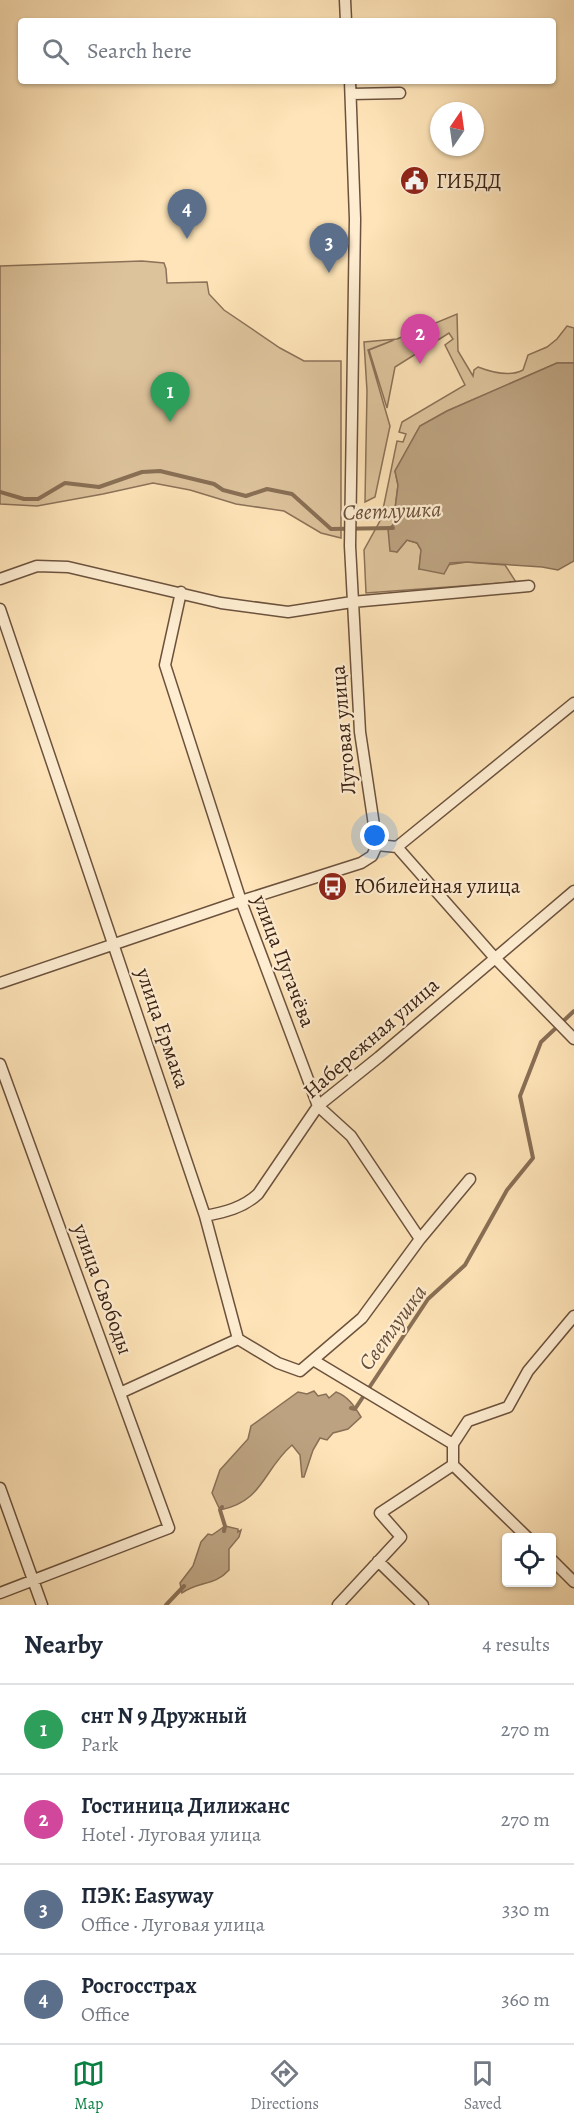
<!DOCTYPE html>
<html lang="en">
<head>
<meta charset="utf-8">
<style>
	:root { --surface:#fff; --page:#f6f6f7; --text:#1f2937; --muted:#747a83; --line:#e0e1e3; --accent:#0b8043 }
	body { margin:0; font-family:Alegreya,serif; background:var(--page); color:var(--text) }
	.controls { position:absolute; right:18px; bottom:18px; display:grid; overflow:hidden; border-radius:6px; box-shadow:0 2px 4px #0004 }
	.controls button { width:54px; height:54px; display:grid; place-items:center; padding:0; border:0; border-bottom:2px solid var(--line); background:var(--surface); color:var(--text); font:30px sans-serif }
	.compass { position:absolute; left:430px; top:102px; width:54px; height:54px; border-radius:50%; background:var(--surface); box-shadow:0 2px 4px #0004; rotate:13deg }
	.you { position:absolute; left:375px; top:836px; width:21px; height:21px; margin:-15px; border:4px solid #fff; border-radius:50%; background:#1a73e8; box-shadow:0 0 0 9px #1a73e833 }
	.badge { display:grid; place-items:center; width:39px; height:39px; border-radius:50%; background:var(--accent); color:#fff; font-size:20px; font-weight:700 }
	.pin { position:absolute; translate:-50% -50px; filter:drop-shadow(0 2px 3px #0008) }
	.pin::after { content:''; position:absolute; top:32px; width:21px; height:18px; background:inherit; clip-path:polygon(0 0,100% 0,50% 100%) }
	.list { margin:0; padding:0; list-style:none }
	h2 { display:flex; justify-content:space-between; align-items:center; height:78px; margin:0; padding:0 24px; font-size:26px }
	h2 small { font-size:20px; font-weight:400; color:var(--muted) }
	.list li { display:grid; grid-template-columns:39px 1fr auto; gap:18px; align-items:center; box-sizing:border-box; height:90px; padding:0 24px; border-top:2px solid var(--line) }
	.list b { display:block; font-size:22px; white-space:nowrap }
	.list p { margin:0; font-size:20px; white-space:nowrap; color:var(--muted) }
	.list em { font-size:20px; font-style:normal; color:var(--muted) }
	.icon { flex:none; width:33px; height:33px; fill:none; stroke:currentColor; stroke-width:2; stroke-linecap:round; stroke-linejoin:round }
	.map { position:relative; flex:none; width:574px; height:1605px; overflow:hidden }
	.search { position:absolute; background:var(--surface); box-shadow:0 2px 4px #0004; left:18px; right:18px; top:18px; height:66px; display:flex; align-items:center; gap:15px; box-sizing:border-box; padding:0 21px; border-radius:6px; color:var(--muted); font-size:22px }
	.sheet { height:438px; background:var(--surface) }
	nav { display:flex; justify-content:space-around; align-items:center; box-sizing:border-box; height:84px; border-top:2px solid var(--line); background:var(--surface); font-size:16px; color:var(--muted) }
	nav a { display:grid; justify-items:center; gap:3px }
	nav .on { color:var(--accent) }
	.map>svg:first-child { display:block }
	.green { fill:#ddc39c; stroke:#8c7258; stroke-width:1.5 }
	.water { fill:#bca280; stroke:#896f55; stroke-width:1.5 }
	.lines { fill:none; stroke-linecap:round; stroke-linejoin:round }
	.stream { stroke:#896f55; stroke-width:4 }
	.street-casing { stroke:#6c523d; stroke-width:13 }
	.street { stroke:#feedd1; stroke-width:10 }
	.labels { text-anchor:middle; stroke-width:4.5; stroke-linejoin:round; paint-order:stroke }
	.poi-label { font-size:21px; fill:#3c2214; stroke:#feedd1; text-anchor:start }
	.street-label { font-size:21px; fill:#3c2214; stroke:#feedd1 }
	.water-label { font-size:22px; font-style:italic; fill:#694f3a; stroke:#feedd1 }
</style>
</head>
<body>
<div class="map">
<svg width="574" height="1605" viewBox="0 0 574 1605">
	<rect width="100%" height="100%" fill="#fee4b8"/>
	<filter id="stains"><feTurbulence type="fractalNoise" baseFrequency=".00333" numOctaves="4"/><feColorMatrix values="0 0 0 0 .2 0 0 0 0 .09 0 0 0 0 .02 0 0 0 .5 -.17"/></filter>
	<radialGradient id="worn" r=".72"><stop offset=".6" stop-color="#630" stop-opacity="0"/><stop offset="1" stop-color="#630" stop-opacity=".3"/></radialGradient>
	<path class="green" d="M142 261 164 263 166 269 167 283 207 282 209 294 224 310 280 348 304 361H341V538L321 533 284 511 236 504 190 490 153 483 103 494 37 506 0 504V266Z
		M457 314 458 351 473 376 474 370 478 367C491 372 510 377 523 370L528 355 547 347 557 339 567 326 574 328V363H557L447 411 420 426 395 471 398 485 393 525 388 529 397 552 407 540 417 543 421 550 419 569 467 562 505 565 516 582 366 593 364 550 381 519 397 441 403 442 406 434 399 432 402 422 465 385 445 345 453 339 449 333 395 367 387 408 369 350 394 340 368 350 390 426 375 497 365 502 367 391 364 342 397 339Z"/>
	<path class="water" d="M557 363H574V561L558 570 542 567 467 562 450 563 444 574 419 569 421 550 417 543 407 540 397 552 390 551 388 529 393 525 398 485 395 471 420 426 447 411Z
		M314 1391 318 1396 326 1394 329 1398 336 1392C348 1396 355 1407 361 1417L348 1429 333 1433 327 1440 320 1438 313 1450 304 1477H302L300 1455 292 1445C263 1470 263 1502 220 1510L212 1493 220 1470 248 1439 251 1426 298 1392 307 1394Z
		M225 1526 238 1529V1532L241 1530 239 1537 229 1549V1570C215 1586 199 1581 182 1593L180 1583 193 1566 201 1542 208 1534 212 1535Z"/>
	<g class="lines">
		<path class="stream" d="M0 492 24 499H38L65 483 99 487 142 472 160 471 214 484 223 490 246 496 267 489 292 494 331 529 393 528
			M351 1408 355 1409 428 1299 465 1265 507 1190 533 1158 520 1096 541 1042 574 1011
			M222 1507 220 1510 225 1526 224 1531
			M166 1605 184 1586"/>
		<defs>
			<path id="street" d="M345 0 346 21
				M350 81 355 219 350 546 360 732 377 845
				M351 94 400 93
				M0 579 37 566 68 567 221 603 288 612 352 602 529 586
				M181 592 165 665 241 901 318 1106 351 1136 420 1239 470 1179
				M0 609 205 1216 238 1339 120 1393
				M377 845 397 847 494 957 574 1039
				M397 847 574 703
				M0 983 241 901 361 863 372 856 377 845
				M0 1064 169 1528 0 1593
				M205 1216C225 1212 243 1208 258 1194L318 1106 379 1057 574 891
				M238 1339 278 1363 300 1371 362 1318 420 1239
				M313 1360 453 1444
				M453 1465 528 1538
				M0 1488 42 1605
				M552 1560 574 1582
				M378 1561 423 1605
				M338 1605 401 1537 380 1513 453 1465V1444L468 1421 508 1407 528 1371 574 1316"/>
		</defs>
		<use href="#street" class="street-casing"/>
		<use href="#street" class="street"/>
	</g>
	<defs>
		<symbol id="civic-disc" viewBox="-11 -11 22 22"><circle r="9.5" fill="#8f2418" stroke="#feedd1"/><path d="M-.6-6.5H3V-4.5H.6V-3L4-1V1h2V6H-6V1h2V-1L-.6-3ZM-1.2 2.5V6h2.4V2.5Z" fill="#fff"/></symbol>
		<symbol id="bus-disc" viewBox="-11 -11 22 22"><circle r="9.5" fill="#8f2418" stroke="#feedd1"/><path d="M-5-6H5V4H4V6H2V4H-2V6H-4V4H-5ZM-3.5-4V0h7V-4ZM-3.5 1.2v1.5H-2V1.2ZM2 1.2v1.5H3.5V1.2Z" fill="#fff"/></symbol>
	</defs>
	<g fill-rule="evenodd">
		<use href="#civic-disc" x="398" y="164" width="33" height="33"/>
		<use href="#bus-disc" x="316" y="870" width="33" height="33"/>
	</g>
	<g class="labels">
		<g class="poi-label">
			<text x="436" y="188">ГИБДД</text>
			<text x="354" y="893">Юбилейная улица</text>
		</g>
		<g class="street-label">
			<text transform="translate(343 730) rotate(-95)" y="7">Луговая улица</text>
			<text transform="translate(284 961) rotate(69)" y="7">улица Пугачёва</text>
			<text transform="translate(163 1028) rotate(71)" y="7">улица Ермака</text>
			<text transform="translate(371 1038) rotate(-41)" y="7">Набережная улица</text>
			<text transform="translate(103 1289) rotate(70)" y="7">улица Свободы</text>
		</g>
		<g class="water-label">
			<text transform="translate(392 510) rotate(-2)" y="8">Светлушка</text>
			<text transform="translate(392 1327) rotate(-54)" y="8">Светлушка</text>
		</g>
	</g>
	<rect width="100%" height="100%" filter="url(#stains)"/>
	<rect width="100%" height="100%" fill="url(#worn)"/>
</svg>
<div class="controls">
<button><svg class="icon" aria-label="locate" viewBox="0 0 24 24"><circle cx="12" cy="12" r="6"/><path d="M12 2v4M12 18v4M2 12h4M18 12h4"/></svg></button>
</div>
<svg class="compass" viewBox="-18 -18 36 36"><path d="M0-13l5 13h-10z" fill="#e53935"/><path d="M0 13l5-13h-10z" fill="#747a83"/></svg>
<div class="you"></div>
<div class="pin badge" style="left:170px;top:422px;background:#2e9e5b">1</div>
<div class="pin badge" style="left:420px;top:364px;background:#d1479c">2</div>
<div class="pin badge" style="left:329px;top:273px;background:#5c6f8a">3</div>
<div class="pin badge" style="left:187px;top:239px;background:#5c6f8a">4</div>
<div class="search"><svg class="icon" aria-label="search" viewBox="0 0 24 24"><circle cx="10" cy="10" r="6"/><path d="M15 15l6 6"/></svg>Search here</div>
</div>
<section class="sheet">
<h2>Nearby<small>4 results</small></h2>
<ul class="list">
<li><span class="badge" style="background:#2e9e5b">1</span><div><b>снт N 9 Дружный</b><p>Park</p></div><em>270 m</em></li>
<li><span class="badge" style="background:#d1479c">2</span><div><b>Гостиница Дилижанс</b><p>Hotel · Луговая улица</p></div><em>270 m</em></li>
<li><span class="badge" style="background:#5c6f8a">3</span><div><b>ПЭК: Easyway</b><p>Office · Луговая улица</p></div><em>330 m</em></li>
<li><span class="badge" style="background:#5c6f8a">4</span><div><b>Росгосстрах</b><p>Office</p></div><em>360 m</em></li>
</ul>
</section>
<nav>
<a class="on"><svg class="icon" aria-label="map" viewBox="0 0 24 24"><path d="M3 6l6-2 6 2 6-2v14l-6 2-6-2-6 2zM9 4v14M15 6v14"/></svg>Map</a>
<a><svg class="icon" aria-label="directions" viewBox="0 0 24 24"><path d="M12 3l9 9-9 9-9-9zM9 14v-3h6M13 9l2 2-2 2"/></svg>Directions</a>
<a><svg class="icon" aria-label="saved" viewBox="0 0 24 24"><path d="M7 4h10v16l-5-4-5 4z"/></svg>Saved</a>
</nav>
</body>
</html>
